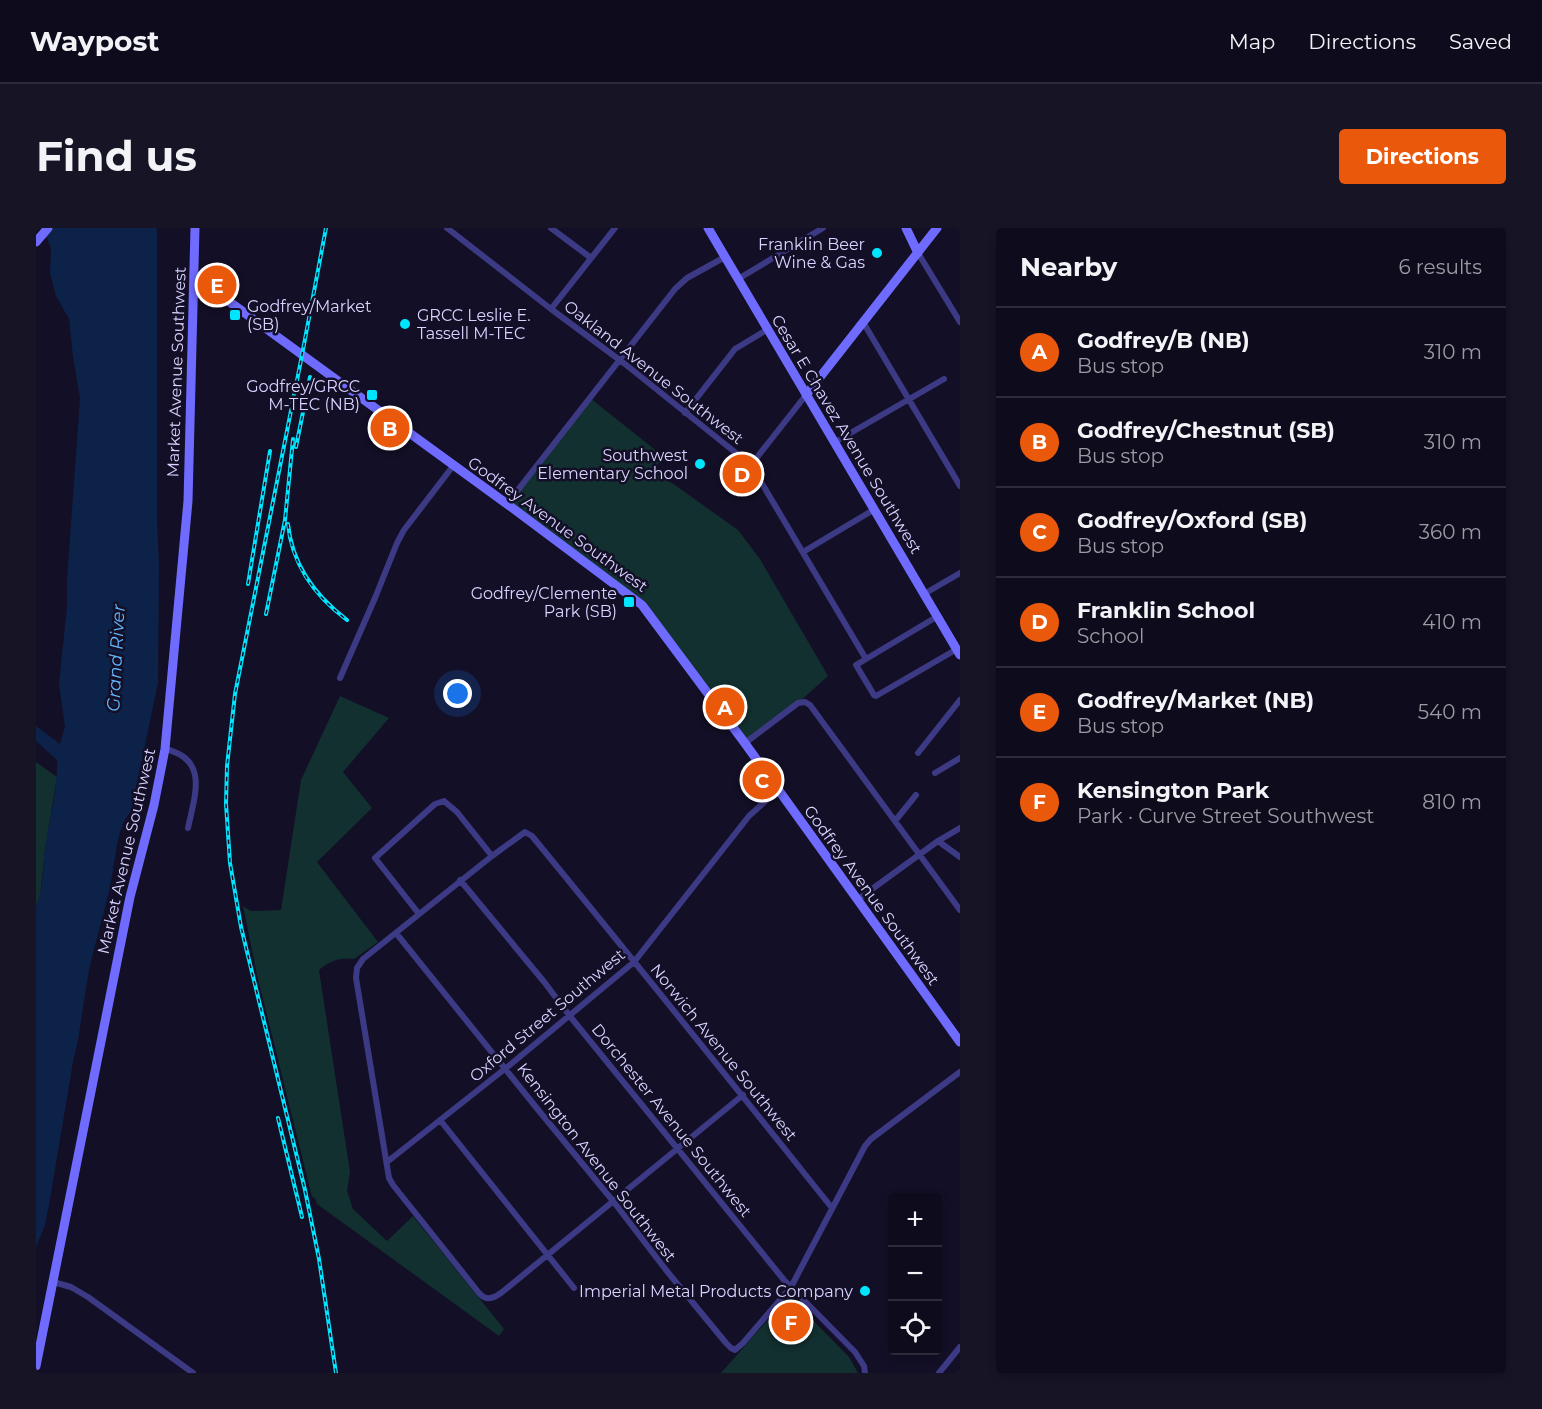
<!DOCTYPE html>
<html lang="en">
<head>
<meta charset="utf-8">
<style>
	:root { --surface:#0e0b1c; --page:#171425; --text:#f1f3f6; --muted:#9b9ba3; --line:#2e2b3b; --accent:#ea580c }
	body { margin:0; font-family:Montserrat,sans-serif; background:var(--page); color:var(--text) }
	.controls { position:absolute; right:18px; bottom:18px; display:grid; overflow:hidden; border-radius:6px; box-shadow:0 3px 9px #0003 }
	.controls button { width:54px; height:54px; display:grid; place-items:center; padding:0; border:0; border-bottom:2px solid var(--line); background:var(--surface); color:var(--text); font:30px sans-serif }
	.you { position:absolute; left:422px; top:466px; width:21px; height:21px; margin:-15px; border:4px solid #fff; border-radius:50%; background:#1a73e8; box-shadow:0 0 0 9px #1a73e833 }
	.badge { display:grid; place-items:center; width:39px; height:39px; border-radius:50%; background:var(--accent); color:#fff; font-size:20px; font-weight:700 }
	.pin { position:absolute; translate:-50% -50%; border:3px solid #fff; box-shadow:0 2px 6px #0006 }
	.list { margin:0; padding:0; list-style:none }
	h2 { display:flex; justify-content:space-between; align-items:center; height:78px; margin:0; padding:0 24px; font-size:26px }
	h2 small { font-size:20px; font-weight:400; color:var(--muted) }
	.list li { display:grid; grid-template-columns:39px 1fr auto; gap:18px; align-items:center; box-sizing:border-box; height:90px; padding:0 24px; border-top:2px solid var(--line) }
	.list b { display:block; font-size:22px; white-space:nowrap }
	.list p { margin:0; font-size:20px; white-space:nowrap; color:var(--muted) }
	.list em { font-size:20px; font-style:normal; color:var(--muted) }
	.icon { flex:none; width:33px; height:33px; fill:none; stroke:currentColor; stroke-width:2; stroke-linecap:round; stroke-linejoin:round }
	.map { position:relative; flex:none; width:924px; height:1145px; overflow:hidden; border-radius:6px }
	header { display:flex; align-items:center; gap:36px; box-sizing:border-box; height:84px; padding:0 30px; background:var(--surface); border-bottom:2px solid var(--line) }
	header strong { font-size:28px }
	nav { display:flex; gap:33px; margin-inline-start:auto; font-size:21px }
	.intro { display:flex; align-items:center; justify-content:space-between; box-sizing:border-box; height:144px; padding:0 36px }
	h1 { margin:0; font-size:42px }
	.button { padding:15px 27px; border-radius:6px; background:var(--accent); color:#fff; font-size:21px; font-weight:700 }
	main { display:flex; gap:36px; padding:0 36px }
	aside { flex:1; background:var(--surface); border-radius:6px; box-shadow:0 3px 9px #0003 }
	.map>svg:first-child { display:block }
	.green { fill:#12302f }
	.water { fill:#0c2248 }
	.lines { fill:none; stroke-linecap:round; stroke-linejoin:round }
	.minor { stroke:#3d3a85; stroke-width:6 }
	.secondary { stroke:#6f6bff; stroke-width:9 }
	.rail-casing { stroke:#00e5ff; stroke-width:4 }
	.rail { stroke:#130f26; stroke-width:1.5; stroke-dasharray:4.5; stroke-linecap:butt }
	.poi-dot { fill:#00e5ff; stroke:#130f26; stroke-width:2 }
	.labels { text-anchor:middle; stroke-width:5; stroke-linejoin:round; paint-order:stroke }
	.poi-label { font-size:16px; fill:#d9d4ff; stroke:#130f26; text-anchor:end }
	.street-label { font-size:16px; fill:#d9d4ff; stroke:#130f26 }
	.water-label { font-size:18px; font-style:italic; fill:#62b6ff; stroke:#130f26 }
</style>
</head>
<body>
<header>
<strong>Waypost</strong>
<nav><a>Map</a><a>Directions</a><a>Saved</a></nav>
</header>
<div class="intro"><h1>Find us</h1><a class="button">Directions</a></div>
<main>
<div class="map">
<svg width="924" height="1145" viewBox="0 0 924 1145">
	<rect width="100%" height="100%" fill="#130f26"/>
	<path class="green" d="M554 170 627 228 618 244 639 257 702 302 724 331 792 448 762 475 709 515 610 381 471 276Z
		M304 468 353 490 307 544 336 580 281 634 342 714 318 731C302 729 295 733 283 742L314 944 311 963 317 981 351 1013 377 988 468 1101 463 1108 281 976 279 970 276 969 221 747 207 678 215 683 245 682 265 552Z
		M0 534 21 549 9 621 4 669 0 678Z
		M753 1068 813 1129 822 1145H685Z"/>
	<path class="water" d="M7 0H120L121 2V292L123 337 122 455 95 584C81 595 79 636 75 654 69 684 59 713 53 743 47 773 45 804 37 834L13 977 9 997 0 1019V678C8 660 6 640 9 621 13 591 22 562 21 532L0 513V498L24 516 29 499 23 456 31 378V351L44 170 37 129 33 91 20 68 14 45 15 20Z"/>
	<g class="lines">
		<path class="minor" d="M411 0 515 81 589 136 715 237 830 431
			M515 0 555 30
			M882 25 924 94
			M702 51 787 0
			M515 81 579 0
			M827 94 924 258
			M649 185 699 121 732 101
			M799 214 908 151
			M715 237 770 167
			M471 276 639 61 651 50 689 29
			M767 324 839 281
			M888 366 924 345
			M902 388 820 437 838 467 840 468 921 421
			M304 450 339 370 361 315 368 302 417 238
			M709 515 762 475 769 474 774 477 924 682
			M129 521C173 531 159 567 152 600
			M882 525 924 472
			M899 545 924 530
			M859 593 880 567
			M902 613 924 629
			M424 652 509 755 533 787 748 1052 819 1124 828 1138 829 1145
			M821 672 902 613 924 600
			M383 686 339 630 399 576 408 573 421 584 456 628
			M360 705 499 878 577 973 630 1042 690 1115 695 1120 699 1122 707 1115 755 1059 829 918 835 911 924 844
			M707 867 465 1065C456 1071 450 1073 443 1065L357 957 353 950 320 750 321 740 327 731 456 628 489 604 496 608C597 731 696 855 796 980
			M404 892 538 1060
			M351 934 475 836 598 734 713 588 742 562
			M17 1054 35 1059 52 1069 157 1145
			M903 1145 924 1119"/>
		<path class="secondary" d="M672 0 924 427
			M870 0 882 25
			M0 14 12 0
			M158 48 471 276 606 377 708 514 924 814
			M770 167 901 0
			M0 1138 94 669 118 577 129 521 152 273 159 0"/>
		<defs>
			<path id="rail" d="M290 0 266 127 199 466 191 538 190 576 194 635 205 699 269 962 283 1031 300 1145
				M260 219 274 149
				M252 296C256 337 278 367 311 392
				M212 356 234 223
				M230 386 249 292 257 211
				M242 890 266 989"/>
		</defs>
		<use href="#rail" class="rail-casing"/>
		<use href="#rail" class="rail"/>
	</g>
	<g class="poi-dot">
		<circle cx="841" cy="25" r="6"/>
		<rect x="193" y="81" width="12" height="12" rx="3"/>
		<circle cx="369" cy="96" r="6"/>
		<rect x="330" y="161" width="12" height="12" rx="3"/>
		<circle cx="664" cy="236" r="6"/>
		<rect x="587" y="368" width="12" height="12" rx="3"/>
		<circle cx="829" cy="1063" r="6"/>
	</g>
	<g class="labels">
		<g class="poi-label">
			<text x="829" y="22">Franklin Beer<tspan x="829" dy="18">Wine &amp; Gas</tspan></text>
			<text x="211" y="84" text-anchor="start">Godfrey/Market<tspan x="211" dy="18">(SB)</tspan></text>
			<text x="381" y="93" text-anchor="start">GRCC Leslie E.<tspan x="381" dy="18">Tassell M-TEC</tspan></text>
			<text x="324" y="164">Godfrey/GRCC<tspan x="324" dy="18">M-TEC (NB)</tspan></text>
			<text x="652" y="233">Southwest<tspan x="652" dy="18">Elementary School</tspan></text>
			<text x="581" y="371">Godfrey/Clemente<tspan x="581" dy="18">Park (SB)</tspan></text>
			<text x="817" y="1069">Imperial Metal Products Company</text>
		</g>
		<g class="street-label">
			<text transform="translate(140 144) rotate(-88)" y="6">Market Avenue Southwest</text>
			<text transform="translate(618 144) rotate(38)" y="6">Oakland Avenue Southwest</text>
			<text transform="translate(811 206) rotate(59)" y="6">Cesar E Chavez Avenue Southwest</text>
			<text transform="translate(522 296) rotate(36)" y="6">Godfrey Avenue Southwest</text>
			<text transform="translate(90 623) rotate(-77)" y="6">Market Avenue Southwest</text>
			<text transform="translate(836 667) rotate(54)" y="6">Godfrey Avenue Southwest</text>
			<text transform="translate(511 787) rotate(-40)" y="6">Oxford Street Southwest</text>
			<text transform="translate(688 824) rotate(51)" y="6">Norwich Avenue Southwest</text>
			<text transform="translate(636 892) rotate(51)" y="6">Dorchester Avenue Southwest</text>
			<text transform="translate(561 934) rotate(52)" y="6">Kensington Avenue Southwest</text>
		</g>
		<g class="water-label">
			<text transform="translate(80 430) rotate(-87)" y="6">Grand River</text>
		</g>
	</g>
</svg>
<div class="controls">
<button>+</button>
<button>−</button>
<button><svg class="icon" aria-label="locate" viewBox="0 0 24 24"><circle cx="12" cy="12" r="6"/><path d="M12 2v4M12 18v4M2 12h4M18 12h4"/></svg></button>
</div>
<div class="you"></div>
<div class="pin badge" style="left:689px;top:479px">A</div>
<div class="pin badge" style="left:354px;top:200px">B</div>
<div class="pin badge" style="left:726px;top:552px">C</div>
<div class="pin badge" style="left:706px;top:246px">D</div>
<div class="pin badge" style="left:181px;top:57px">E</div>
<div class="pin badge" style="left:755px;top:1094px">F</div>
</div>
<aside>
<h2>Nearby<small>6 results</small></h2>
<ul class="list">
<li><span class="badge">A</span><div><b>Godfrey/B (NB)</b><p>Bus stop</p></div><em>310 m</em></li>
<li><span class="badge">B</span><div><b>Godfrey/Chestnut (SB)</b><p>Bus stop</p></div><em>310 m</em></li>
<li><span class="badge">C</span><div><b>Godfrey/Oxford (SB)</b><p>Bus stop</p></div><em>360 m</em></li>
<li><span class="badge">D</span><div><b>Franklin School</b><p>School</p></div><em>410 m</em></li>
<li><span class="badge">E</span><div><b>Godfrey/Market (NB)</b><p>Bus stop</p></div><em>540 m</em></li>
<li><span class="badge">F</span><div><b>Kensington Park</b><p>Park · Curve Street Southwest</p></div><em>810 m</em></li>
</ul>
</aside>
</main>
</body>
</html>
